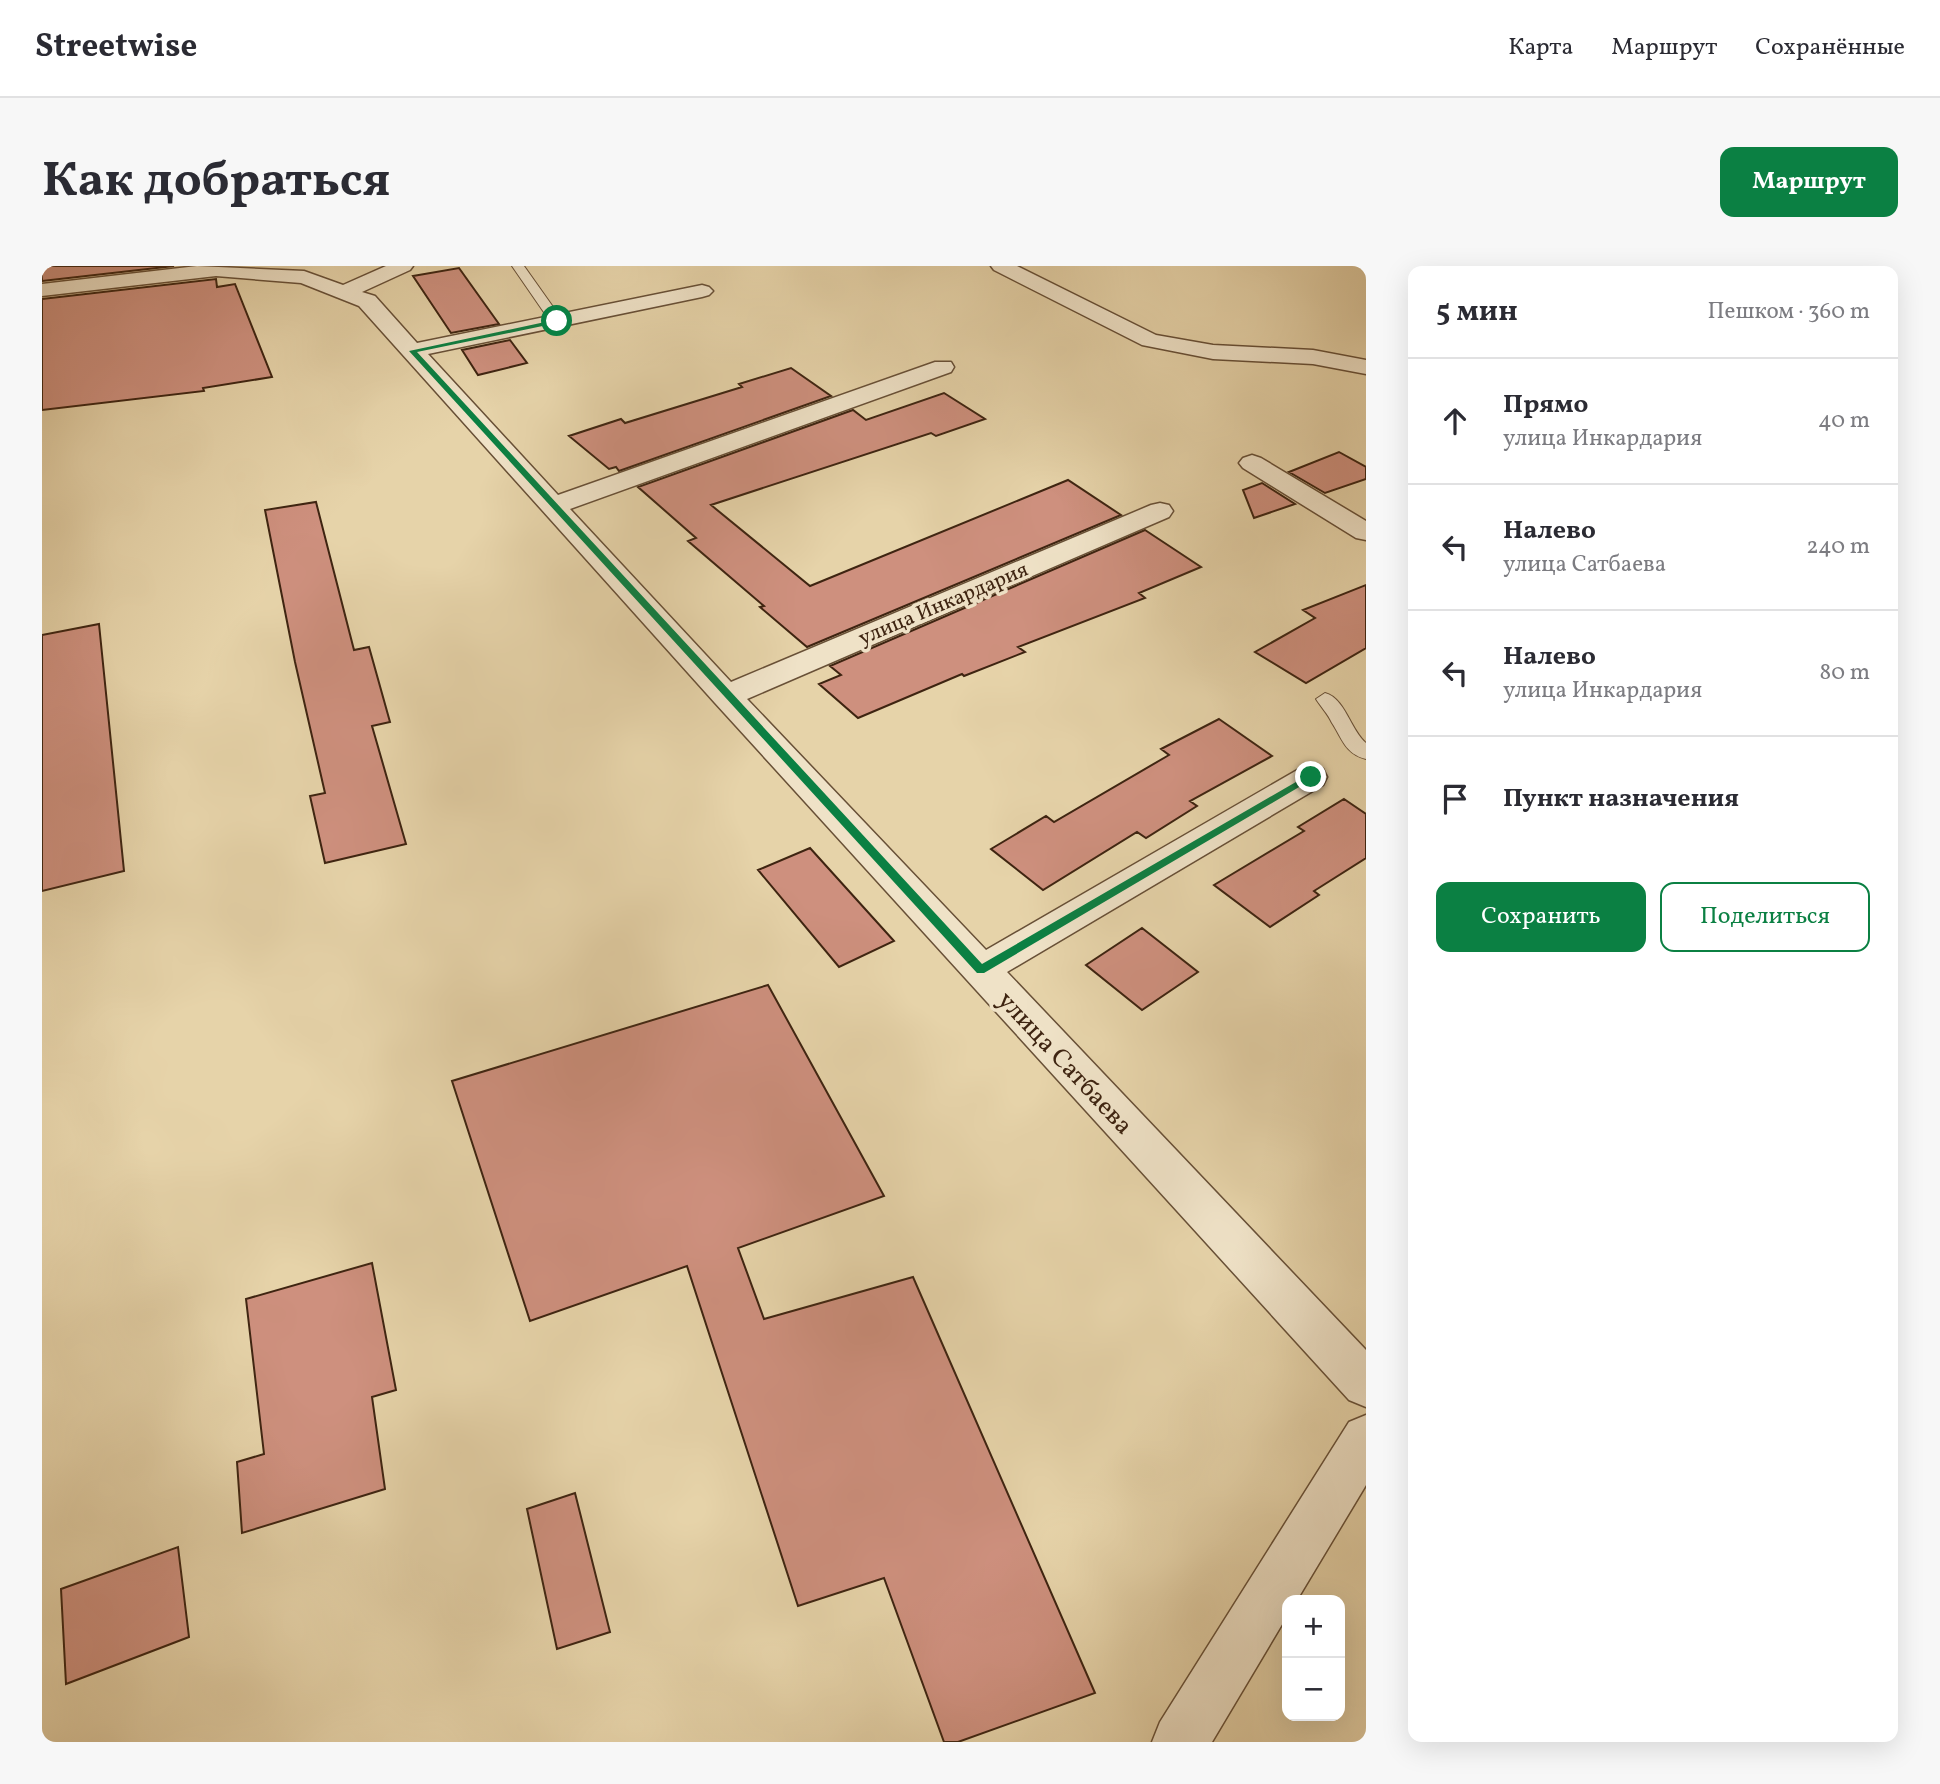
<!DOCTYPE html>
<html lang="ru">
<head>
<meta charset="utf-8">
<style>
	:root { --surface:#fff; --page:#f7f7f7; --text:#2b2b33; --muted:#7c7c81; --line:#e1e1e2; --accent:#0b8043 }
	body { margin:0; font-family:Vollkorn,serif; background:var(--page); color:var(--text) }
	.controls { position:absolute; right:21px; bottom:21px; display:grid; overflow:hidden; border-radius:14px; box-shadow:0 7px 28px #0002 }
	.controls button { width:63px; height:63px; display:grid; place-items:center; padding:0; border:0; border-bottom:2px solid var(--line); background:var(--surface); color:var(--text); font:35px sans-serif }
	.stop { position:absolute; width:21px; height:21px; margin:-16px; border:5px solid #0b8043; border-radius:50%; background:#fff }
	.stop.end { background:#0b8043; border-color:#fff; box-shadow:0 2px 7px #0008 }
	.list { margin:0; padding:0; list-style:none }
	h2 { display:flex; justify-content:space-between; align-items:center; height:91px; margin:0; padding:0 28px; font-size:30px }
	h2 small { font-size:23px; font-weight:400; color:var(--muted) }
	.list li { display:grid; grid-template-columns:46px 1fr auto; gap:21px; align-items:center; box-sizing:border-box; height:126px; padding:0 28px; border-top:2px solid var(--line) }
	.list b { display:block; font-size:26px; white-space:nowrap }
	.list p { margin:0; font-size:23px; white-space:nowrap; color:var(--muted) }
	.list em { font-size:23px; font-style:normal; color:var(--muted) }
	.actions { display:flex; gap:14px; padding:21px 28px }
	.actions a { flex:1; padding:16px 0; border:2px solid var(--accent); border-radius:14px; text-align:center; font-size:24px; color:var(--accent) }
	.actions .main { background:var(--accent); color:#fff }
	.icon { flex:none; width:38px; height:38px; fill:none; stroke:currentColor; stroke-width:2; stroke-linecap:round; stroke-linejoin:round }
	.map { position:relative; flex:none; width:1324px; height:1476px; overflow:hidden; border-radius:14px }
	header { display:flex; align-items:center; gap:42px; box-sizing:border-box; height:98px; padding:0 35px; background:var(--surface); border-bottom:2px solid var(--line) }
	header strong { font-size:33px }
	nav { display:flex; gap:38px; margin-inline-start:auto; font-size:24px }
	.intro { display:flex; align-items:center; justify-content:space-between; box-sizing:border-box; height:168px; padding:0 42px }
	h1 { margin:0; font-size:49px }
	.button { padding:18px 32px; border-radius:14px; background:var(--accent); color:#fff; font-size:24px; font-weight:700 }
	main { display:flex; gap:42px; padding:0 42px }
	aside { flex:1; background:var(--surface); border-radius:14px; box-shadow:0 7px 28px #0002 }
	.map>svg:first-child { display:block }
	.building { fill:#ce907e; stroke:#3e2411; stroke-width:2 }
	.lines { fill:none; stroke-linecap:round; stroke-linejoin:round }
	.lane-casing { stroke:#685037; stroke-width:2 }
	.street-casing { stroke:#685037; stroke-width:3 }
	.lane { fill:#efe2c7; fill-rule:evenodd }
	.street { fill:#efe2c7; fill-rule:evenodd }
	.route { fill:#0b8043 }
	.labels { text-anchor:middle; stroke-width:7; stroke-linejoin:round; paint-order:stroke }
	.far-street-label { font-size:21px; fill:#3e2411; stroke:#efe2c7 }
	.street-label { font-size:26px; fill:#3e2411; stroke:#efe2c7 }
</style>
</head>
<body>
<header>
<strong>Streetwise</strong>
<nav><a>Карта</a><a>Маршрут</a><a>Сохранённые</a></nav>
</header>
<div class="intro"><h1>Как добраться</h1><a class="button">Маршрут</a></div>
<main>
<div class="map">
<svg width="1324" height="1476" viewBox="0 0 1324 1476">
	<rect width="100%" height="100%" fill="#e6d3a9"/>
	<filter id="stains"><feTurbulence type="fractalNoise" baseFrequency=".00286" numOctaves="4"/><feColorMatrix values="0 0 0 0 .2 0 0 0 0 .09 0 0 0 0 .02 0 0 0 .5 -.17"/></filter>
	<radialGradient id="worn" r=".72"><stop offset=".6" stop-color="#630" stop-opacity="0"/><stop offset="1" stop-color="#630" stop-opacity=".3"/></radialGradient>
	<path class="building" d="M0 0H132L0 15Z
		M417 2 457 58 409 67 371 10Z
		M174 13 175 21 193 18 230 111 161 122 162 125 0 144V33Z
		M468 74 485 97 436 109 420 84Z
		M749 102 789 130 577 205 574 201 567 203 527 170 579 153 583 157 700 121 697 118Z
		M902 127 943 153 894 170 889 167 669 239 768 320 1026 214 1079 249 765 381 718 341 722 340 646 275 654 272 596 221 811 144 824 154Z
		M1297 186 1324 201V213L1283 227 1247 206Z
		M1220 217 1253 238 1212 252 1201 224Z
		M274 236 312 384 327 381 348 456 330 460 364 578 283 597 268 530 283 527 253 396 223 244Z
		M1103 264 1159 301 1097 327 1103 332 976 381 983 386 922 410 920 408 816 452 777 418 799 409 788 400Z
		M1324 319V382L1264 417 1213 386 1273 352 1261 344Z
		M57 358 82 605 0 625V369Z
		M1177 453 1230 490 1148 535 1155 540 1104 572 1095 566 1001 624 949 583 1004 550 1012 556 1127 489 1119 483Z
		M1302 533 1324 548V592L1272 625 1277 629 1228 661 1172 619 1262 565 1256 561Z
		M768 582 852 675 797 701 716 604Z
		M1100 662 1156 706 1100 744 1044 699Z
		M726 719 842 930 696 982 722 1053 871 1011 1053 1427 916 1476H902L842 1312 756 1340 645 1000 488 1055 410 815Z
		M330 997 354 1124 330 1131 343 1223 200 1267 195 1196 222 1188 204 1033Z
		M533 1227 568 1366 515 1383 485 1243Z
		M136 1281 147 1371 24 1418 19 1323Z"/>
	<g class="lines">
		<defs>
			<path id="lane" d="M470 0H482L521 55 520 58H510Z
				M1283 427C1303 432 1309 465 1324 477V493C1303 488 1300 472 1290 457 1286 448 1279 441 1274 433Z"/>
			<path id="street" d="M155 0 262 5 301 19 344 0H371L368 4 320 26 333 30 375 77 660 19 667 21 671 25 667 29 660 31 386 88 516 229 893 96H909L912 101 909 106 528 243 689 416 1109 239 1118 237 1127 239 1131 245 1127 251 705 433 944 684 1257 503 1269 500 1281 503 1285 511 1281 519 965 706 1324 1084V1141L1307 1134 673 437 317 40 259 17 174 10 0 30V18Z
				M949 0H975L1114 69 1171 79 1271 84 1324 94V108L1271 98 1171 93 1100 79 952 4Z
				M1210 189 1219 192 1324 255V274L1314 272 1201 202 1197 197 1201 192Z
				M1324 1149V1219L1255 1334H1245V1350L1170 1476H1110L1118 1456 1307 1156Z"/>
		</defs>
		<use href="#lane" class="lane-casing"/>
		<use href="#street" class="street-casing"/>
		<use href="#lane" class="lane"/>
		<use href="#street" class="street"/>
	</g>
	<path class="route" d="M517 53 515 57 375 86 940 698 1266 509 1274 511 942 707H935L367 85Z"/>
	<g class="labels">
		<g class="far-street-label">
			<text transform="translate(901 337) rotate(-23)" y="7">улица Инкардария</text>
		</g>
		<g class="street-label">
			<text transform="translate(1024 796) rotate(47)" y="9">улица Сатбаева</text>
		</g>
	</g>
	<rect width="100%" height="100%" filter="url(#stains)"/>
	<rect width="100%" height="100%" fill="url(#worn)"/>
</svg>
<div class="controls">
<button>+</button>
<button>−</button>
</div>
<div class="stop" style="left:515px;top:55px"></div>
<div class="stop end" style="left:1269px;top:511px"></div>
</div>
<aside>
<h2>5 мин<small>Пешком · 360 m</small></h2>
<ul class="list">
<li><svg class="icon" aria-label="ahead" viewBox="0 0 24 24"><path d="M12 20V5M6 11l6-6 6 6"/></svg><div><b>Прямо</b><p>улица Инкардария</p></div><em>40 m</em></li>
<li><svg class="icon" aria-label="left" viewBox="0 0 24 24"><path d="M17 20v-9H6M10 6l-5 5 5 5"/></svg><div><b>Налево</b><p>улица Сатбаева</p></div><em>240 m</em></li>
<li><svg class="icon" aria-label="left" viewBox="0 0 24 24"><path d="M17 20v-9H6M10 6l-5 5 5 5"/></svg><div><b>Налево</b><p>улица Инкардария</p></div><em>80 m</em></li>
<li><svg class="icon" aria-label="arrive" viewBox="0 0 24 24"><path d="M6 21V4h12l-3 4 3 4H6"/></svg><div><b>Пункт назначения</b></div></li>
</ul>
<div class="actions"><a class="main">Сохранить</a><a>Поделиться</a></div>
</aside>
</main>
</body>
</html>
